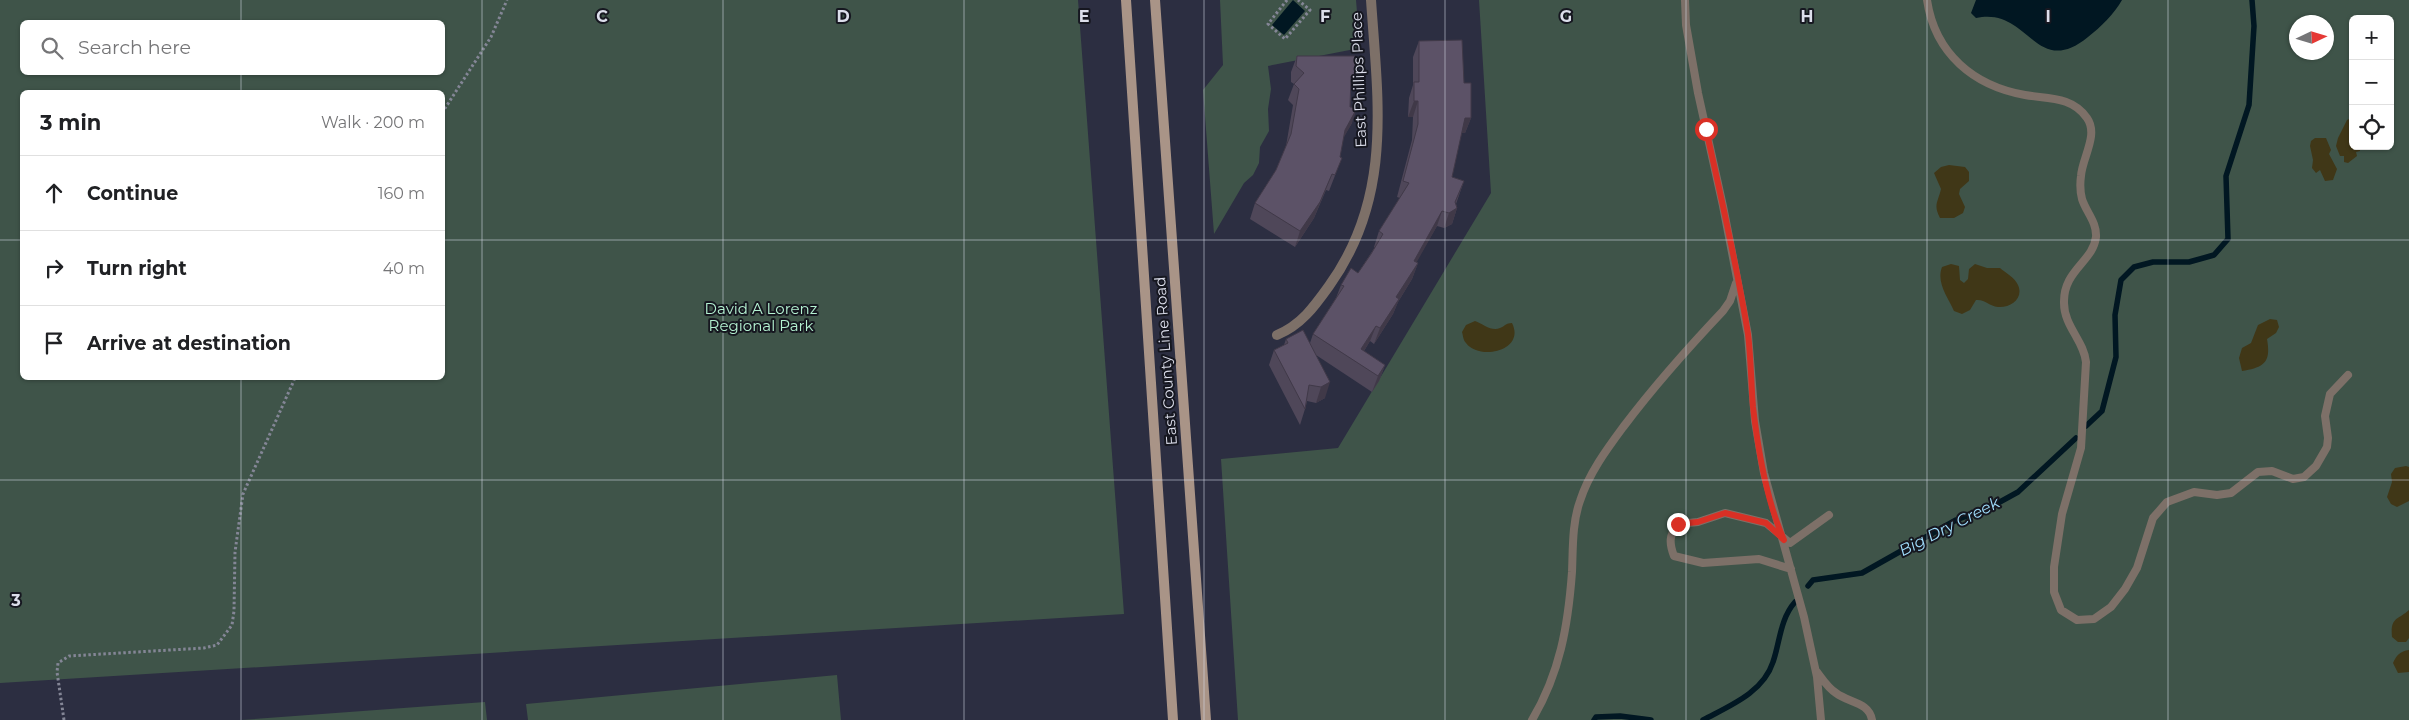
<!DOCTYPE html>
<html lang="en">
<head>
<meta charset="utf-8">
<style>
	:root { --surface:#fff; --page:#f6f6f6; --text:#202124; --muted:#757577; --line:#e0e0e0 }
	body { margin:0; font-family:Montserrat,sans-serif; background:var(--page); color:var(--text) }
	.controls { position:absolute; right:15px; top:15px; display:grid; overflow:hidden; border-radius:8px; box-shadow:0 1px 4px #0004 }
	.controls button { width:45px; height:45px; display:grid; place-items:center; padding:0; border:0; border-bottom:1px solid var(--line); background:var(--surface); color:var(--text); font:25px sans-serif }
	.compass { position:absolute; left:2289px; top:15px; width:45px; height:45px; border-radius:50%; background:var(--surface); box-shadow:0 1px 4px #0004; rotate:86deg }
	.stop { position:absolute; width:15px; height:15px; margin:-11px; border:4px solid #d93025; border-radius:50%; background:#fff }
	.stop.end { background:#d93025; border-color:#fff; box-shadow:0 1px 5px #0008 }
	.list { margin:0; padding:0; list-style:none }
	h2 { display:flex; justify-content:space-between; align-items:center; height:65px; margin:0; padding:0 20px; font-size:21px }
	h2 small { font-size:16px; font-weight:400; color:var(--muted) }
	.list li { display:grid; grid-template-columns:32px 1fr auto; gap:15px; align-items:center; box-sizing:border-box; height:75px; padding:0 20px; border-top:1px solid var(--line) }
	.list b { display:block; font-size:19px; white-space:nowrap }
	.list em { font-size:16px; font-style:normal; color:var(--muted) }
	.icon { flex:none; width:28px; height:28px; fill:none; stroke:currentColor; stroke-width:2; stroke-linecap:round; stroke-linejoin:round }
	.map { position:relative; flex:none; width:2409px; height:720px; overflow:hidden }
	.search { position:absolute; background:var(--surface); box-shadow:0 1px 4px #0004; left:20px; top:20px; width:425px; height:55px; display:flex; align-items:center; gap:12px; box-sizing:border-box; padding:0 18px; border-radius:8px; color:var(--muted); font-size:19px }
	.panel { position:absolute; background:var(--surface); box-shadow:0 1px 4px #0004; left:20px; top:90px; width:425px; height:290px; border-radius:8px }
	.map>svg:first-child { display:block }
	.green { fill:#3f5449; fill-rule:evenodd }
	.sand { fill:#403717 }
	.water { fill:#011722 }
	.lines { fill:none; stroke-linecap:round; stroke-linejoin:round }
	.stream { stroke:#011722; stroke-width:5.5 }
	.path { stroke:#848696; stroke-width:3; stroke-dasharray:2.5 2.5; stroke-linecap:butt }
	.service { stroke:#7d7068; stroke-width:8 }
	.minor { stroke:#7d7068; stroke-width:10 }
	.secondary { stroke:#a99487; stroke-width:10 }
	.wall { fill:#4f4759 }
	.shaded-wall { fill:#403948 }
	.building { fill:#5c5267; stroke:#403948 }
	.route { stroke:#d93025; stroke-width:6 }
	.grid { fill:none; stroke:#dcdeeb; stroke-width:1; stroke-opacity:0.55 }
	.labels { text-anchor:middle; stroke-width:4; stroke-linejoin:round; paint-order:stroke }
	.street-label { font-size:15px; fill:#dcdeeb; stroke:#161720 }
	.park-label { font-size:15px; fill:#b5f2d2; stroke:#161720 }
	.water-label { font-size:16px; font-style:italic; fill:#a1dffe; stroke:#161720 }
	.grid-label { font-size:16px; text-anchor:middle; font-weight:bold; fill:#dcdeeb; stroke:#161720; stroke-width:4; stroke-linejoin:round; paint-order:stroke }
</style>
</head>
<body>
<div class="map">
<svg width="2409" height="720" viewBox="0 0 2409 720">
	<rect width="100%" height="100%" fill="#2c2e41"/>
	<path class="green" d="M0 0H1078L1124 614 0 683ZM22 22H442V72H22ZM22 92H442V378H22Z
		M1220 0H1356L1360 48 1268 66 1271 89 1268 109 1269 131 1260 147 1259 163 1253 175 1244 183 1214 234 1203 90 1223 65Z
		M1479 0H2409V720H1238L1221 459 1338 448 1491 193ZM2353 19H2390V146H2353ZM2296 22H2326V52H2296Z
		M837 675 841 720H528L526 704Z
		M485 702 487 720H241Z"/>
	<path class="sand" d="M2351 118H2353V146H2360V151L2356 152 2357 156 2348 163 2344 162V156H2340L2336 146 2338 138 2347 120Z
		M2315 138H2326L2331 150 2329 154 2337 169 2333 180 2325 181 2320 170 2316 173 2312 168 2313 160 2310 146 2311 141Z
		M1949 165 1965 167 1969 172V181L1960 189 1959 194 1965 207 1963 213 1954 218H1940C1933 205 1938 202 1941 189L1934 173 1941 167Z
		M1951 264 1959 266 1960 280 1964 283 1968 279 1969 269 1975 264 1987 268H2000C2006 273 2015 278 2018 285 2024 298 2011 308 1998 307 1989 306 1985 299 1976 300L1970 310 1962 314 1954 311C1948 297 1936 283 1942 267Z
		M2270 319 2277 320 2279 327 2276 333 2267 339C2271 362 2265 367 2242 371L2239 358 2242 348 2251 343 2258 325Z
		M1475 321C1483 324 1492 332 1500 328 1505 326 1506 323 1512 323 1526 351 1479 361 1466 343 1463 340 1463 335 1462 332L1466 325Z
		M2406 466 2409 467V501L2397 507 2391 504 2387 497 2392 482 2391 474 2395 468Z
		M2409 610V638L2406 642H2398L2392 637C2390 617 2398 620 2409 610Z
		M2409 650V672L2398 673 2393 663C2396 656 2400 651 2409 650Z"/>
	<path class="water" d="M1293 0 1305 11 1284 35 1272 25Z
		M1976 0H2122C2114 14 2101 27 2088 37 2035 80 2029 6 1976 18L1971 13Z"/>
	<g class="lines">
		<path class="stream" d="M2086 426 2102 411 2116 357 2115 315 2121 280 2134 267 2153 262H2189L2214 255 2228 239 2226 176 2249 105 2254 26 2252 0
			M1808 586 1813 580 1862 573 1956 520 1989 508 2018 492 2076 438
			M1594 720 1596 717 1620 716 1651 720
			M1703 720C1729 706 1763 693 1773 662 1780 642 1780 619 1795 602"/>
		<path class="path" d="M1287 0 1268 24 1285 39 1310 10 1298 0
			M442 113 491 37 507 0
			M64 720 57 672 58 663 69 656 204 648 217 645 232 625 234 611 235 552 243 494 295 378"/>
		<path class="service" d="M1685 0 1686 25 1698 93 1723 206 1748 335 1755 421 1764 473 1804 617 1817 677 1821 720
			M1927 0C1935 54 1974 86 2025 95 2047 99 2072 96 2087 118 2099 135 2082 158 2081 176 2080 183 2080 191 2082 199 2086 212 2097 222 2096 237 2093 262 2063 270 2064 303 2064 326 2084 341 2086 362L2081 448 2062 514 2054 567V592L2061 610 2077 620 2094 619 2111 607 2125 589 2137 568 2153 518 2167 502 2194 492 2217 495 2231 493 2258 472 2272 471 2293 479 2304 477 2316 466 2327 447 2328 438 2325 416 2330 394 2348 375
			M1791 569 1759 559 1703 563 1674 556C1669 543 1669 535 1678 524L1698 522 1725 513 1766 523 1790 543 1829 515
			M1817 672C1823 680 1828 688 1836 693 1849 703 1869 702 1872 720
			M1532 720C1560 673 1568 626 1572 572 1573 549 1572 523 1580 501 1589 473 1607 449 1624 426 1655 385 1688 348 1723 311L1730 301 1736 283"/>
		<path class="minor" d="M1277 335C1301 325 1314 307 1329 286 1393 197 1378 102 1371 0"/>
		<path class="secondary" d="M1126 0 1173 720
			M1155 0 1206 720"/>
	</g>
	<path class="wall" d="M1419 41 1464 83 1471 118 1465 133H1461L1452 177 1464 181 1456 204 1457 208 1452 224 1444 228 1437 226 1416 262 1418 263 1412 279 1398 302 1393 314 1374 344 1370 341 1364 351 1385 365 1379 381 1372 392 1316 355 1325 398 1316 403 1307 401 1305 409 1300 425 1269 365 1274 350 1284 345 1286 339 1310 343 1313 334 1336 298 1341 285 1358 273 1375 247H1374L1379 231 1400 198 1397 197 1412 140 1413 117H1408L1409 98 1413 85V57Z
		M1297 56 1351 86 1350 107 1352 123 1343 138 1336 173 1329 191 1326 190 1314 218 1295 247 1250 219 1255 203 1276 170 1286 146 1293 105 1288 100 1294 84 1291 82V72Z"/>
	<path class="shaded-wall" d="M1351 76H1355L1349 91Z
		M1414 101H1418L1413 117H1408Z
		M1357 108 1352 123 1339 146 1345 130Z
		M1465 118H1471L1465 133H1459Z
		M1332 174 1314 218 1295 247 1300 231Z
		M1464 181 1452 211 1457 208 1452 224 1444 228 1449 213 1455 202Z
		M1442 211 1437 226 1409 276 1414 261Z
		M1418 263 1412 279 1398 302 1393 314 1374 344 1380 328 1396 297Z
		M1376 326 1370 341 1357 362 1361 349Z
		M1385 365 1379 381 1372 392 1378 376Z
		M1330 382 1325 398 1316 403 1321 387Z"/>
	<path class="building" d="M1462 40 1464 83H1471V118H1465L1452 177 1464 181 1455 202 1457 208 1449 213 1442 211 1414 261 1418 263 1396 297 1399 299 1380 328 1376 326 1361 349 1385 365 1378 376 1313 334 1344 286 1341 285 1351 268 1358 273 1371 254 1383 234 1379 231 1409 183 1403 181 1418 124V101H1414V82H1419V41Z
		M1297 56H1355V76H1351L1350 107 1357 108 1345 130 1340 157 1342 158 1335 175 1332 174 1320 202 1300 231 1255 203 1276 170 1291 134 1299 89 1294 84 1304 73 1296 66Z
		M1303 330 1330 382 1321 387 1309 385 1305 409 1274 350 1288 343 1286 339Z"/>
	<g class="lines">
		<path class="route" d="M1678 524 1698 522 1725 513 1766 523 1784 540C1766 500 1758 450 1753 407 1751 383 1751 358 1748 334 1737 265 1721 197 1706 129"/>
	</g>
	<path class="grid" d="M241 0V22M482 0V720M723 0V720M964 0V720M1204 0V720M1445 0V720M1686 0V720M1927 0V720M2168 0V720M241 72V92M0 240H22M442 240H2409M241 378V720M0 480H2409"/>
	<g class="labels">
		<g class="street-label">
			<text transform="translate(1359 80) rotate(-92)" y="5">East Phillips Place</text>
			<text transform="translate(1166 361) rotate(-94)" y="5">East County Line Road</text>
		</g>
		<g class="park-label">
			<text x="761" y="314">David A Lorenz<tspan x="761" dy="17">Regional Park</tspan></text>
		</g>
		<g class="water-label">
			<text transform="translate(1949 526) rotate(-27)" y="6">Big Dry Creek</text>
		</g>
	</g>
	<g class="grid-label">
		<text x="602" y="22">C</text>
		<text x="843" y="22">D</text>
		<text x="1084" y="22">E</text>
		<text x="1325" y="22">F</text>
		<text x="1566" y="22">G</text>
		<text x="1807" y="22">H</text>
		<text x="2048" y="22">I</text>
		<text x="16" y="606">3</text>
	</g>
</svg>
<div class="controls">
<button>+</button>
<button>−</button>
<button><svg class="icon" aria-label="locate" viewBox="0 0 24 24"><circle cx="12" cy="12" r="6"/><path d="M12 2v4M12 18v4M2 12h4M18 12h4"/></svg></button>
</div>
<svg class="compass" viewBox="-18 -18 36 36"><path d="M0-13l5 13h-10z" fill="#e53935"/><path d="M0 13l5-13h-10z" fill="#757577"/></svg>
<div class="stop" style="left:1706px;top:129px"></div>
<div class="stop end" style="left:1678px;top:524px"></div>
<div class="search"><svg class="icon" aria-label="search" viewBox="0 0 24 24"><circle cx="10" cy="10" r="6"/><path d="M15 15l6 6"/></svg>Search here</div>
<section class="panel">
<h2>3 min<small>Walk · 200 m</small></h2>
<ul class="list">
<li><svg class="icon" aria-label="ahead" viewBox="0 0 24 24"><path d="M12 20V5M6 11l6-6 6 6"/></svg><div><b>Continue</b></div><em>160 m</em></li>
<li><svg class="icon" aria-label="right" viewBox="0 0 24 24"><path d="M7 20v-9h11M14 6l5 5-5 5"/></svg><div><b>Turn right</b></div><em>40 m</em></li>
<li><svg class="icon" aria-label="arrive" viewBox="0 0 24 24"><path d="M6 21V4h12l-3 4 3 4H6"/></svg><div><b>Arrive at destination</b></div></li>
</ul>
</section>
</div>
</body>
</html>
